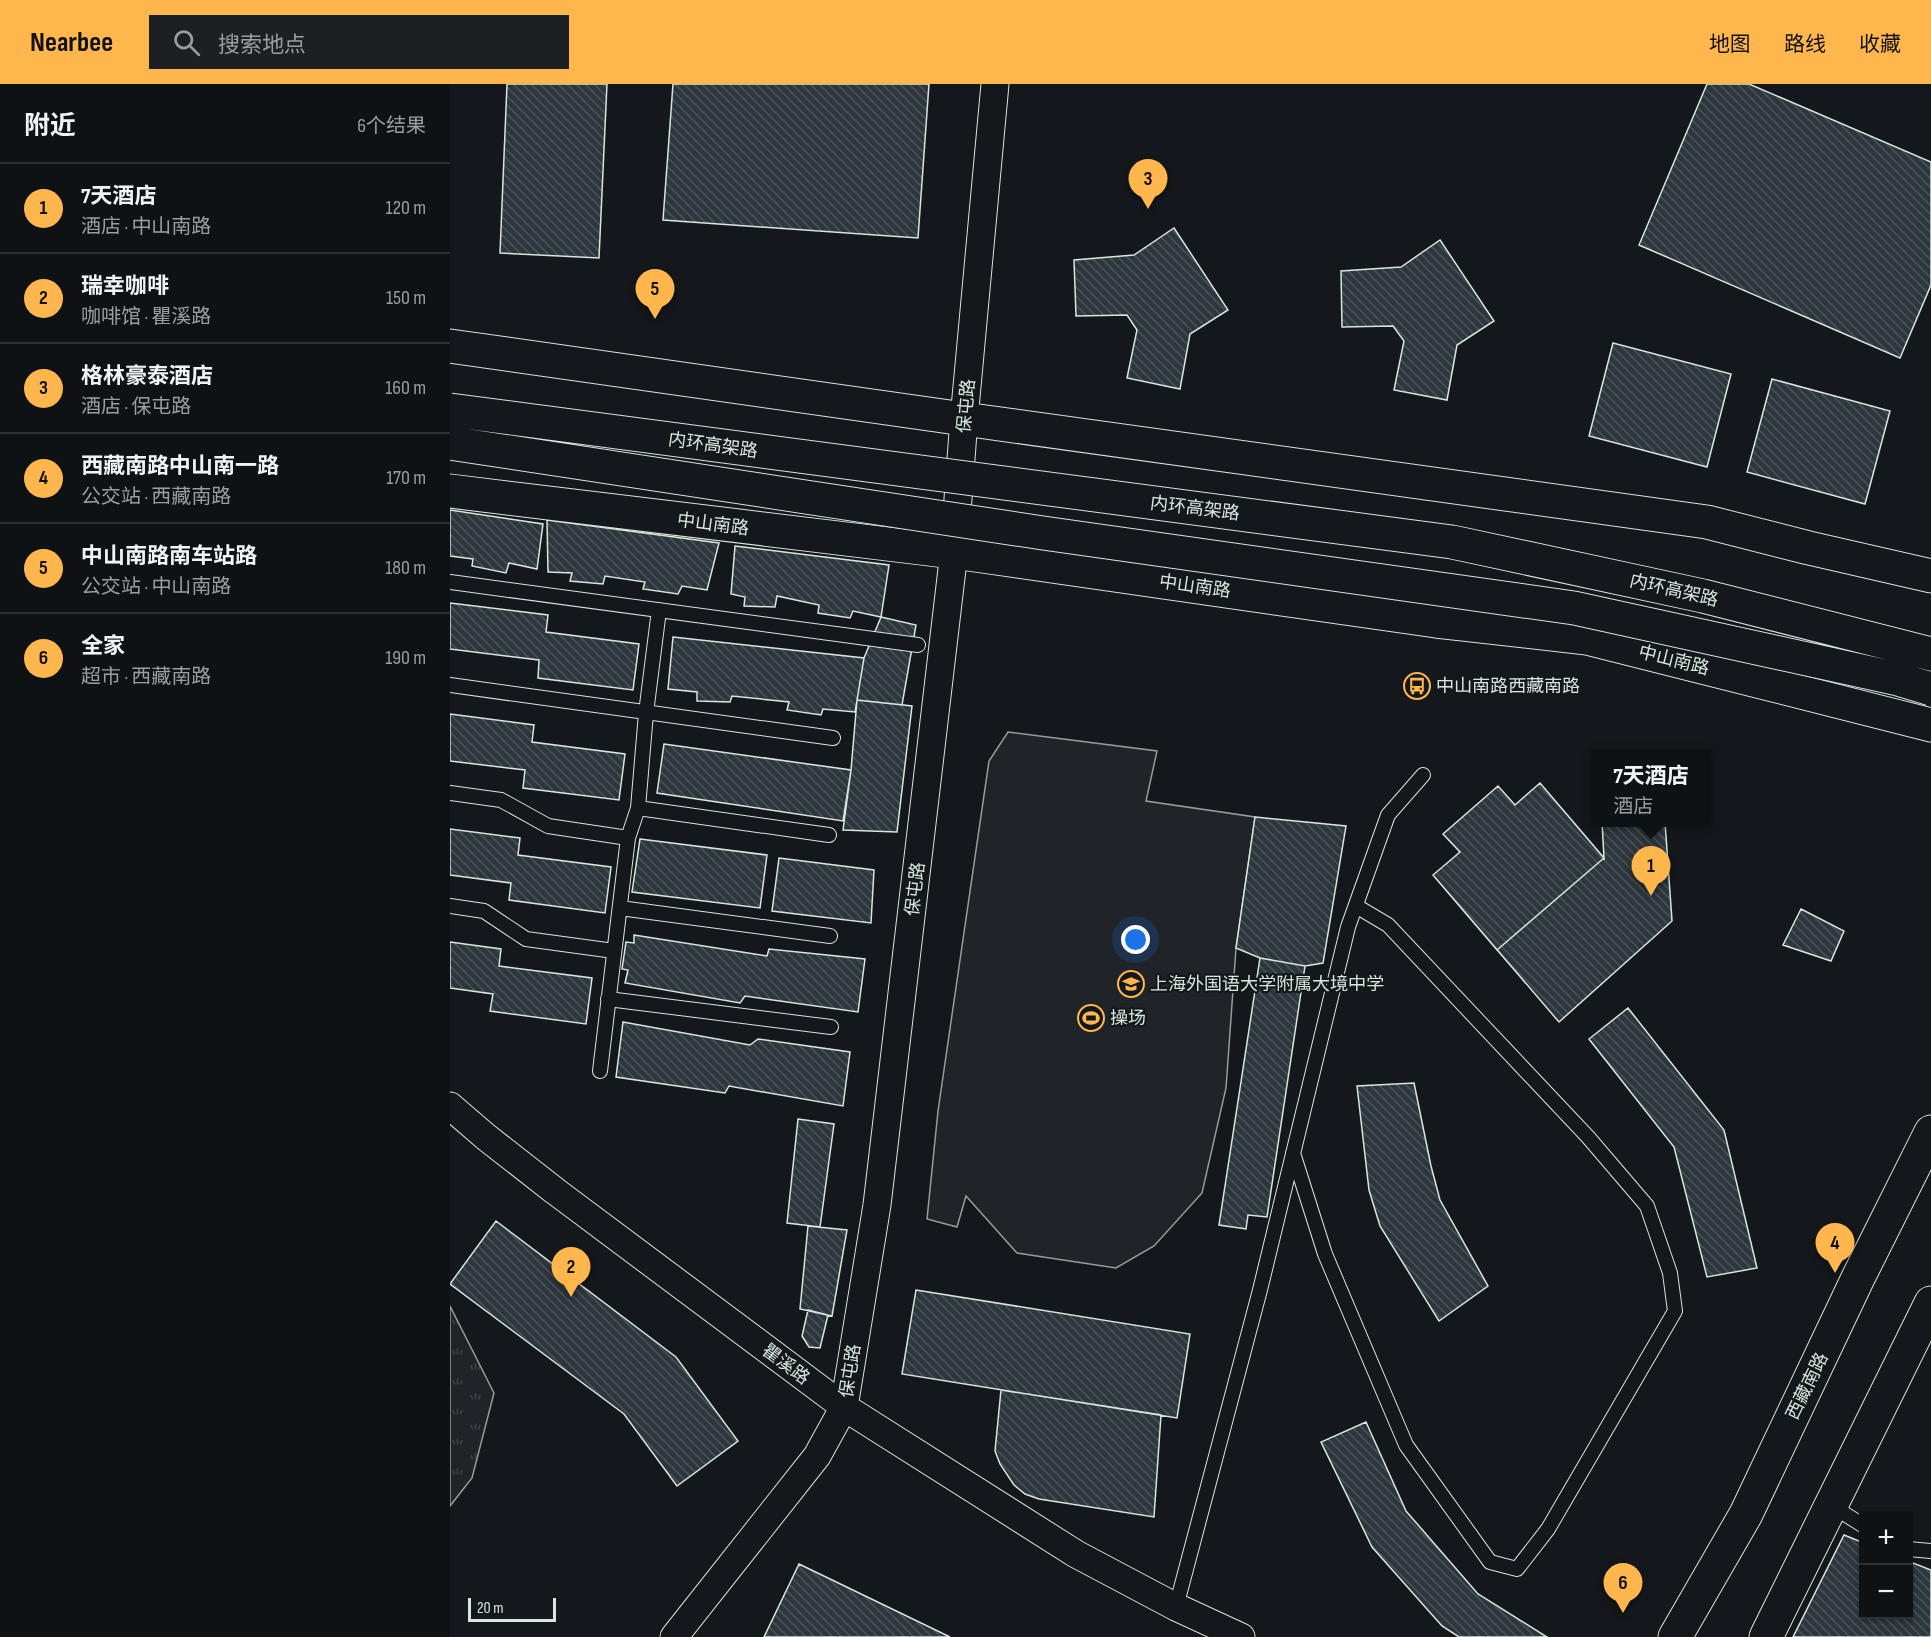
<!DOCTYPE html>
<html lang="zh">
<head>
<meta charset="utf-8">
<style>
	:root { --surface:#0f1215; --page:#1d2022; --text:#f1f3f6; --muted:#9b9ea0; --line:#2f3234; --accent:#ffb74d }
	body { margin:0; font-family:"Sofia Sans Condensed","Noto Sans SC",sans-serif; background:var(--page); color:var(--text) }
	.controls { position:absolute; right:18px; bottom:18px; display:grid; overflow:hidden; border-radius:0px; box-shadow:0 2px 4px #0004 }
	.controls button { width:54px; height:54px; display:grid; place-items:center; padding:0; border:0; border-bottom:2px solid var(--line); background:var(--surface); color:var(--text); font:30px sans-serif }
	.scale { position:absolute; left:18px; bottom:15px; width:88px; box-sizing:border-box; padding-left:6px; border:3px solid #d8e6dc; border-top:0; font-size:16px; line-height:21px; white-space:nowrap; color:#d8e6dc; -webkit-text-stroke:4px #14181c; paint-order:stroke }
	.you { position:absolute; left:686px; top:856px; width:21px; height:21px; margin:-15px; border:4px solid #fff; border-radius:50%; background:#1a73e8; box-shadow:0 0 0 9px #1a73e833 }
	.badge { display:grid; place-items:center; width:39px; height:39px; border-radius:50%; background:var(--accent); color:#111; font-size:20px; font-weight:700 }
	.pin { position:absolute; translate:-50% -50px; filter:drop-shadow(0 2px 3px #0008) }
	.pin::after { content:''; position:absolute; top:32px; width:21px; height:18px; background:inherit; clip-path:polygon(0 0,100% 0,50% 100%) }
	.popup { position:absolute; left:1141px; top:665px; width:120px; height:78px; box-sizing:border-box; display:grid; place-content:center; border-radius:0px; background:var(--surface); filter:drop-shadow(0 2px 4px #0005); font-size:20px; white-space:nowrap; color:var(--muted) }
	.popup b { font-size:22px; color:var(--text) }
	.popup::after { content:''; position:absolute; left:50%; top:100%; margin-left:-12px; border:12px solid transparent; border-top-color:var(--surface) }
	.list { margin:0; padding:0; list-style:none }
	h2 { display:flex; justify-content:space-between; align-items:center; height:78px; margin:0; padding:0 24px; font-size:26px }
	h2 small { font-size:20px; font-weight:400; color:var(--muted) }
	.list li { display:grid; grid-template-columns:39px 1fr auto; gap:18px; align-items:center; box-sizing:border-box; height:90px; padding:0 24px; border-top:2px solid var(--line) }
	.list b { display:block; font-size:22px; white-space:nowrap }
	.list p { margin:0; font-size:20px; white-space:nowrap; color:var(--muted) }
	.list em { font-size:20px; font-style:normal; color:var(--muted) }
	.icon { flex:none; width:33px; height:33px; fill:none; stroke:currentColor; stroke-width:2; stroke-linecap:round; stroke-linejoin:round }
	.map { position:relative; flex:none; width:1481px; height:1553px; overflow:hidden }
	header { display:flex; align-items:center; gap:36px; box-sizing:border-box; height:84px; padding:0 30px; background:var(--accent); color:#111 }
	header strong { font-size:28px }
	nav { display:flex; gap:33px; margin-inline-start:auto; font-size:21px }
	.search { width:420px; height:54px; background:var(--page); display:flex; align-items:center; gap:15px; box-sizing:border-box; padding:0 21px; border-radius:0px; color:var(--muted); font-size:22px }
	main { display:flex }
	aside { flex:1; background:var(--surface) }
	.map>svg:first-child { display:block }
	.grass { fill:#202428; stroke:#939e99; stroke-width:1.5 }
	.park { fill:url(#park-tufts); stroke:#939e99; stroke-width:1.5 }
	.building { fill:url(#building-back-hatch); stroke:#d8e6dc; stroke-width:1.5 }
	.lines { fill:none; stroke-linecap:round; stroke-linejoin:round }
	.lane-casing { stroke:#d8e6dc; stroke-width:16 }
	.street-casing { stroke:#d8e6dc; stroke-width:29 }
	.secondary-casing { stroke:#d8e6dc; stroke-width:35 }
	.primary-casing { stroke:#d8e6dc; stroke-width:35 }
	.lane { stroke:#14181c; stroke-width:14 }
	.street { stroke:#14181c; stroke-width:27 }
	.secondary { stroke:#14181c; stroke-width:33 }
	.primary { stroke:#14181c; stroke-width:33 }
	.highway-bridge-casing { stroke:#d8e6dc; stroke-width:35; stroke-linecap:butt }
	.highway-bridge { stroke:#14181c; stroke-width:33 }
	.labels { text-anchor:middle; stroke-width:4.5; stroke-linejoin:round; paint-order:stroke }
	.street-label { font-size:18px; fill:#d8e6dc; stroke:#14181c }
	.poi-label { font-size:18px; fill:#d8e6dc; stroke:#14181c; text-anchor:start }
</style>
</head>
<body>
<header>
<strong>Nearbee</strong>
<div class="search"><svg class="icon" aria-label="search" viewBox="0 0 24 24"><circle cx="10" cy="10" r="6"/><path d="M15 15l6 6"/></svg>搜索地点</div>
<nav><a>地图</a><a>路线</a><a>收藏</a></nav>
</header>
<main>
<aside>
<h2>附近<small>6个结果</small></h2>
<ul class="list">
<li><span class="badge">1</span><div><b>7天酒店</b><p>酒店 · 中山南路</p></div><em>120 m</em></li>
<li><span class="badge">2</span><div><b>瑞幸咖啡</b><p>咖啡馆 · 瞿溪路</p></div><em>150 m</em></li>
<li><span class="badge">3</span><div><b>格林豪泰酒店</b><p>酒店 · 保屯路</p></div><em>160 m</em></li>
<li><span class="badge">4</span><div><b>西藏南路中山南一路</b><p>公交站 · 西藏南路</p></div><em>170 m</em></li>
<li><span class="badge">5</span><div><b>中山南路南车站路</b><p>公交站 · 中山南路</p></div><em>180 m</em></li>
<li><span class="badge">6</span><div><b>全家</b><p>超市 · 西藏南路</p></div><em>190 m</em></li>
</ul>
</aside>
<div class="map">
<svg width="1481" height="1553" viewBox="0 0 1481 1553">
	<defs>
		<pattern id="park-tufts" width="24" height="20" patternUnits="userSpaceOnUse" patternTransform="scale(1.5)"><rect width="24" height="20" fill="#202428"/><path d="M3 7l-1-3M5 7V3M7 7l1-3M15 17l-1-3M17 17v-4M19 17l1-3" fill="none" stroke="#404447"/></pattern>
		<pattern id="building-back-hatch" width="6" height="6" patternUnits="userSpaceOnUse" patternTransform="scale(1.5)"><rect width="6" height="6" fill="#2c363c"/><path d="M-1 5l2 2M0 0l6 6M5-1l2 2" fill="none" stroke="#4a5358"/></pattern>
	</defs>
	<rect width="100%" height="100%" fill="#14181c"/>
	<path class="grass" d="M558 648 707 667 696 717 805 733 786 864 776 1004 752 1109 704 1162 666 1184 567 1169 516 1112 507 1143 477 1135 488 1027 539 677Z"/>
	<path class="park" d="M0 1222 44 1309 22 1394 0 1422Z"/>
	<path class="building" d="M57 0H157L149 174 50 169Z
		M223 0H479L468 154 213 136Z
		M1257 0H1299L1481 78V201L1450 274 1189 161Z
		M724 144 778 226 740 250 730 305 677 294 687 246 677 231 626 232 624 176 684 171Z
		M990 156 1044 237 1007 261 997 316 944 306 954 257 943 242 892 243 891 187 951 183Z
		M1163 259 1281 290 1257 383 1139 352Z
		M1322 295 1440 327 1415 420 1297 388Z
		M0 426 93 440 87 485 59 479 56 489 22 482 23 475 0 472Z
		M97 436 269 459 257 506 232 502 228 510 193 505 195 498 155 492 153 500 120 497 122 489 98 488Z
		M285 462 439 481 431 533 403 527 400 534 368 529 369 521 327 512 325 523 294 522 295 513 281 510Z
		M0 519 98 531 96 548 189 560 183 606 88 594 89 576 0 565Z
		M431 533 466 541 452 621 407 616 414 574Z
		M223 553 414 574 405 628 373 625 371 631 337 626 339 618 282 612 280 618 247 617V608L218 605Z
		M407 616 462 622 447 748 393 746 401 686Z
		M0 630 84 641 82 658 175 670 169 716 73 704 75 686 0 677Z
		M214 660 401 686 393 737 207 709Z
		M1090 699 1154 774 1152 738H1215L1222 837 1109 938 983 791 1010 768 993 750 1048 702 1065 721Z
		M1090 699 1154 774 1047 866 983 791 1010 768 993 750 1048 702 1065 721Z
		M805 733 896 742 873 879 855 882 810 874 786 864Z
		M0 745 70 754 68 771 161 783 155 829 59 816 61 799 0 791Z
		M190 755 317 771 310 824 182 808Z
		M329 774 424 786 421 839 322 827Z
		M1351 825 1394 847 1381 877 1333 861Z
		M184 851 317 872 319 865 415 875 408 928 295 912 290 919 175 899 178 886 172 885 176 858 184 859Z
		M0 858 51 865 49 882 142 894 136 940 40 927 43 910 0 904Z
		M810 874 855 882 817 1133 798 1131 796 1145 769 1141Z
		M1178 924 1274 1046 1307 1184 1257 1193 1224 1063 1139 955Z
		M173 938 300 961 308 955 400 968 393 1022 279 1002 275 1009 166 993Z
		M964 999 981 1082 990 1116 1038 1202 989 1237 930 1142 919 1106 907 1002Z
		M348 1035 384 1040 370 1143 337 1139Z
		M46 1137 226 1273 288 1357 227 1402 174 1330 0 1200Z
		M358 1142 397 1146 382 1232 350 1225Z
		M466 1206 740 1250 727 1334 452 1290Z
		M358 1226 378 1231 370 1264 359 1263 352 1252Z
		M551 1306 711 1331 704 1433 589 1415 575 1410 564 1401 550 1380 545 1367Z
		M916 1338 956 1427 1028 1510 1097 1553H1009L992 1542 922 1463 871 1358Z
		M1394 1451 1414 1459V1530H1458V1477L1481 1486V1553H1343Z
		M349 1480 500 1553H314Z"/>
	<g class="lines">
		<defs>
			<path id="lane" d="M0 498 468 561
				M0 601 383 654
				M0 709 51 716 98 742 178 754
				M188 724 379 751
				M0 822 34 827 76 855 164 867
				M170 824 380 852
				M158 915 381 943
				M150 987 178 754 188 724 196 629 209 526
				M843 1069 875 1170 956 1361 1040 1478 1067 1485 1098 1445 1225 1227 1220 1189 1197 1122 1138 1053 938 841 906 822
				M1382 1422 1414 1442
				M1458 1465 1481 1467
				M726 1523 810 1206 898 843 938 731 973 691"/>
			<path id="street" d="M0 1022 36 1053 105 1107 394 1323 626 1470 726 1523 791 1553
				M224 1553 367 1372 394 1323 427 1121 504 468 514 335 545 0"/>
			<path id="secondary" d="M1225 1553 1296 1430 1407 1196 1481 1048
				M1316 1553 1481 1219"/>
			<path id="primary" d="M0 262 514 335 1257 438 1359 464 1481 492
				M0 407 504 468 986 537 1137 554 1481 641"/>
		</defs>
		<use href="#lane" class="lane-casing"/>
		<use href="#street" class="street-casing"/>
		<use href="#secondary" class="secondary-casing"/>
		<use href="#primary" class="primary-casing"/>
		<use href="#lane" class="lane"/>
		<use href="#street" class="street"/>
		<use href="#secondary" class="secondary"/>
		<use href="#primary" class="primary"/>
		<defs>
			<path id="highway-bridge" d="M0 326 1002 458 1253 512 1481 570
				M0 359 593 449 1124 524 1448 595 1481 605"/>
		</defs>
		<use href="#highway-bridge" class="highway-bridge-casing"/>
		<use href="#highway-bridge" class="highway-bridge"/>
	</g>
	<defs>
		<symbol id="bus-ring" viewBox="-11 -11 22 22"><circle r="9.5" fill="#14181c" stroke="#ffb74d" stroke-width="1.5"/><path d="M-5-6H5V4H4V6H2V4H-2V6H-4V4H-5ZM-3.5-4V0h7V-4ZM-3.5 1.2v1.5H-2V1.2ZM2 1.2v1.5H3.5V1.2Z" fill="#ffb74d"/></symbol>
		<symbol id="school-ring" viewBox="-11 -11 22 22"><circle r="9.5" fill="#14181c" stroke="#ffb74d" stroke-width="1.5"/><path d="M0-5L7-2L0 1L-7-2ZM-4 1L0 2.5L4 1V4Q0 6-4 4Z" fill="#ffb74d"/></symbol>
		<symbol id="stadium-ring" viewBox="-11 -11 22 22"><circle r="9.5" fill="#14181c" stroke="#ffb74d" stroke-width="1.5"/><path d="M0-5a6.5 5 0 1 0 0 10a6.5 5 0 1 0 0-10ZM-3.5-1.8h7v3.6h-7Z" fill="#ffb74d"/></symbol>
	</defs>
	<g fill-rule="evenodd">
		<use href="#bus-ring" x="952" y="587" width="30" height="30"/>
		<use href="#school-ring" x="666" y="885" width="30" height="30"/>
		<use href="#stadium-ring" x="626" y="919" width="30" height="30"/>
	</g>
	<g class="labels">
		<g class="street-label">
			<text transform="translate(516 322) rotate(-85)" y="6">保屯路</text>
			<text transform="translate(263 361) rotate(8)" y="6">内环高架路</text>
			<text transform="translate(745 424) rotate(7)" y="6">内环高架路</text>
			<text transform="translate(263 440) rotate(7)" y="6">中山南路</text>
			<text transform="translate(745 502) rotate(8)" y="6">中山南路</text>
			<text transform="translate(1224 506) rotate(13)" y="6">内环高架路</text>
			<text transform="translate(1224 576) rotate(14)" y="6">中山南路</text>
			<text transform="translate(465 805) rotate(-83)" y="6">保屯路</text>
			<text transform="translate(336 1280) rotate(37)" y="6">瞿溪路</text>
			<text transform="translate(400 1287) rotate(-81)" y="6">保屯路</text>
			<text transform="translate(1357 1302) rotate(-64)" y="6">西藏南路</text>
		</g>
		<g class="poi-label">
			<text x="986" y="608">中山南路西藏南路</text>
			<text x="700" y="906">上海外国语大学附属大境中学</text>
			<text x="660" y="940">操场</text>
		</g>
	</g>
</svg>
<div class="controls">
<button>+</button>
<button>−</button>
</div>
<div class="scale">20 m</div>
<div class="you"></div>
<div class="pin badge" style="left:1201px;top:812px">1</div>
<div class="popup"><b>7天酒店</b>酒店</div>
<div class="pin badge" style="left:121px;top:1213px">2</div>
<div class="pin badge" style="left:698px;top:125px">3</div>
<div class="pin badge" style="left:1385px;top:1189px">4</div>
<div class="pin badge" style="left:205px;top:235px">5</div>
<div class="pin badge" style="left:1173px;top:1529px">6</div>
</div>
</main>
</body>
</html>
